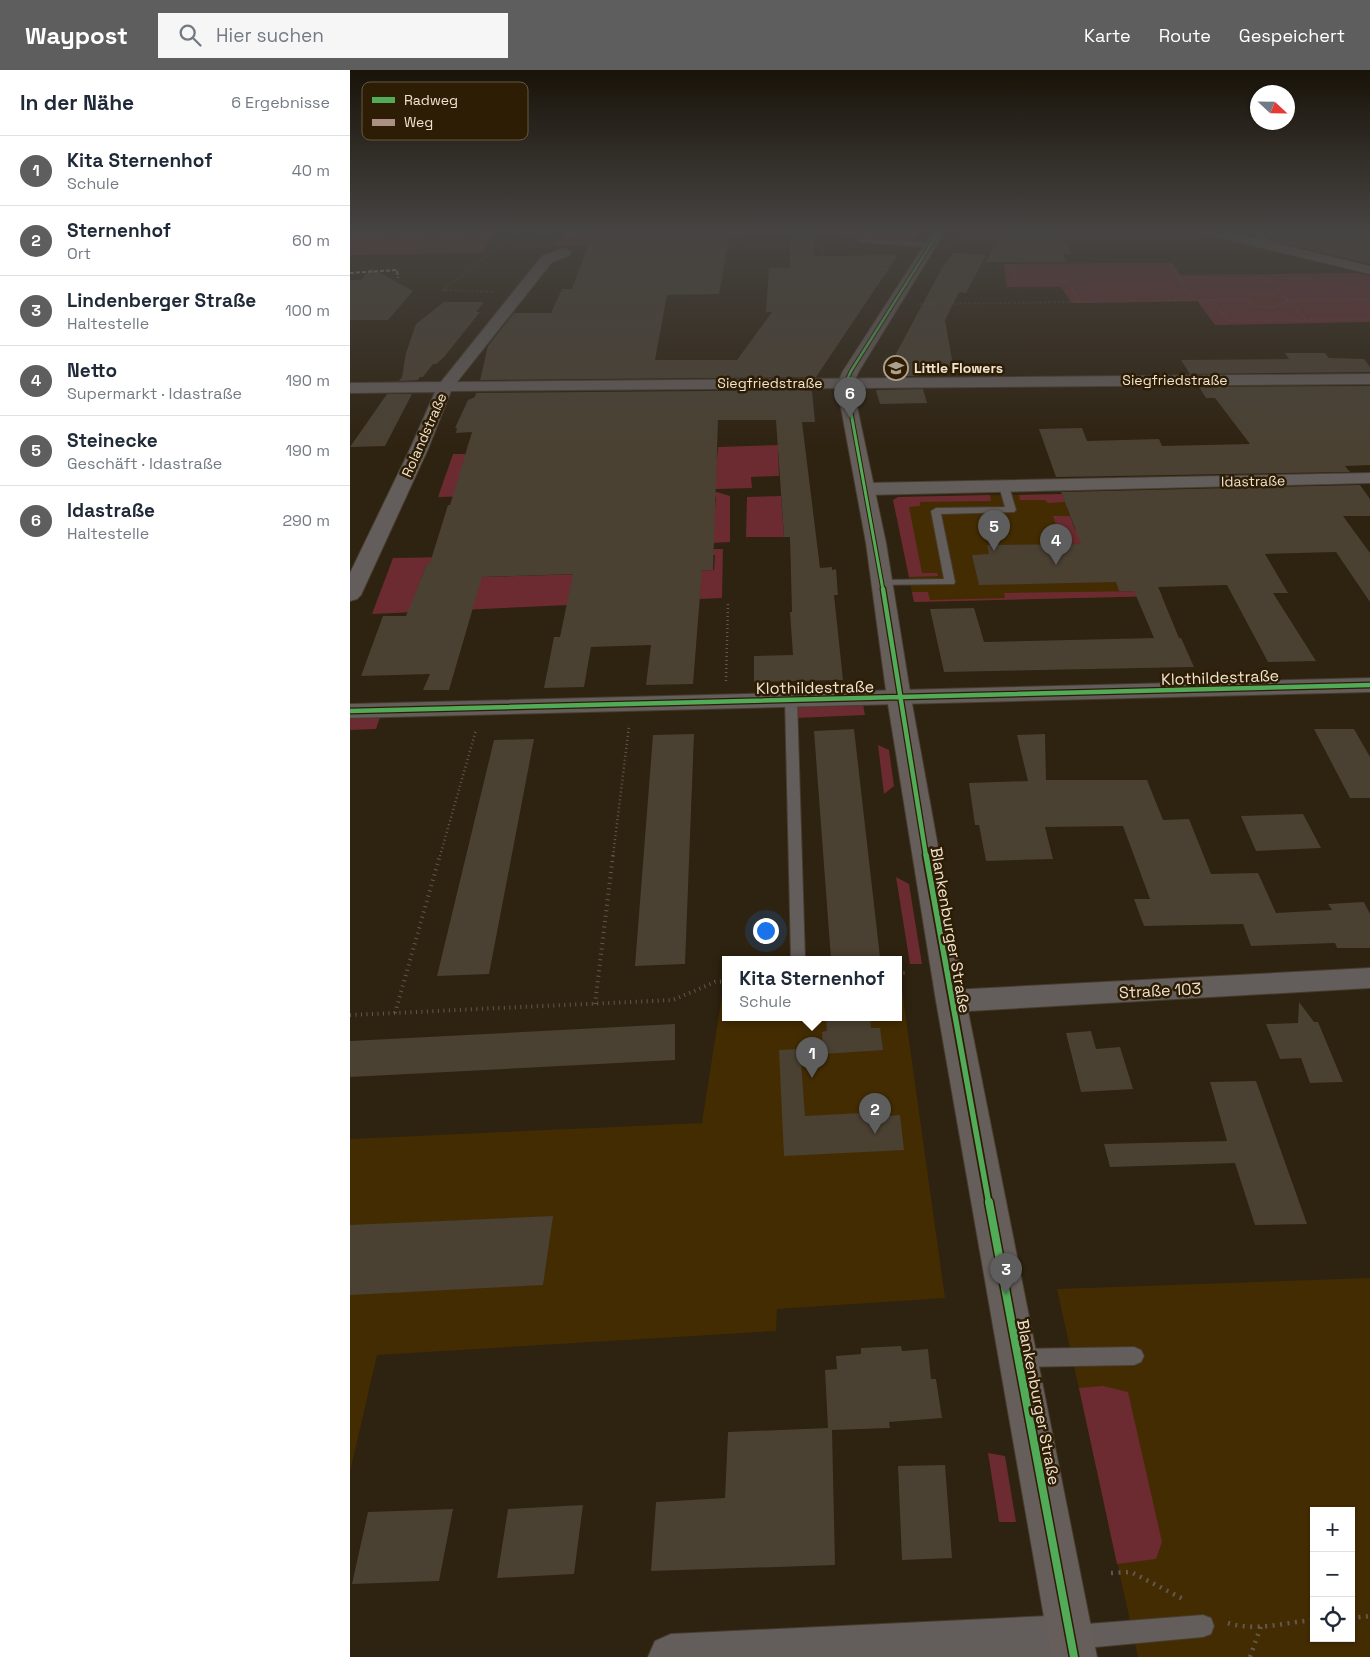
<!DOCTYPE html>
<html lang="de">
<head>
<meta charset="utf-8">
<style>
	:root { --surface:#fff; --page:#f6f6f7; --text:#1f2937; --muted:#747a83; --line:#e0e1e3; --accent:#5e5e5e }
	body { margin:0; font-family:"Space Grotesk",sans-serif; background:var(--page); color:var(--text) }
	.controls { position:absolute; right:15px; bottom:15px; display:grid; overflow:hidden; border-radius:0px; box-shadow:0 1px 4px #0004 }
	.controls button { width:45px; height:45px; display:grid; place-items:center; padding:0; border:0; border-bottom:1px solid var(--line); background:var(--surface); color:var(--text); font:25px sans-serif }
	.compass { position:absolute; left:900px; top:15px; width:45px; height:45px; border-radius:50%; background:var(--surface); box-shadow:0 1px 4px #0004; rotate:112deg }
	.you { position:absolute; left:415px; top:860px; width:18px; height:18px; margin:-12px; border:4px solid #fff; border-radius:50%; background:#1a73e8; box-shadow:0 0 0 8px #1a73e833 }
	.badge { display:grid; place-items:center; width:32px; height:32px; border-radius:50%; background:var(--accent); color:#fff; font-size:16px; font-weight:700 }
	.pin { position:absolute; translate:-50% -41px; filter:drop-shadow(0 1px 2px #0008) }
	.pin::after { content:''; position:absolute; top:26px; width:18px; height:15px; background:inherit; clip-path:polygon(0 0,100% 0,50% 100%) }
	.popup { position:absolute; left:372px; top:886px; width:180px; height:65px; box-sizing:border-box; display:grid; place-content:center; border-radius:0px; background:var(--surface); filter:drop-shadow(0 1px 4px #0005); font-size:16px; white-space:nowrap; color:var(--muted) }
	.popup b { font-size:19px; color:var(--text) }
	.popup::after { content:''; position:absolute; left:50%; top:100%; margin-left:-10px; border:10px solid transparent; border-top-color:var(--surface) }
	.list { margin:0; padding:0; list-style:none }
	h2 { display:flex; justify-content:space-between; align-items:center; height:65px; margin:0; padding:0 20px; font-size:21px }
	h2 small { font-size:16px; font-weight:400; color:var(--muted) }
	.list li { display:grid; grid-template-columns:32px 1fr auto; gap:15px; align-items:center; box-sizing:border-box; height:70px; padding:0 20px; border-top:1px solid var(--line) }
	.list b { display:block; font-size:19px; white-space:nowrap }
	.list p { margin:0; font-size:16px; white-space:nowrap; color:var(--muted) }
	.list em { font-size:16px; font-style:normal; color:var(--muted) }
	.icon { flex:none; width:28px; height:28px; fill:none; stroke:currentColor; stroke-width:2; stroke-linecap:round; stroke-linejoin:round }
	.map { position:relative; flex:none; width:1020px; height:1587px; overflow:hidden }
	header { display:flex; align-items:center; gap:30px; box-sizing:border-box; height:70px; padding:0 25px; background:var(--accent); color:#fff }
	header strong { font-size:24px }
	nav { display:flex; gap:28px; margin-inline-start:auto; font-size:18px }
	.search { width:350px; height:45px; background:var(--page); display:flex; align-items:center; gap:12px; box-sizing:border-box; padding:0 18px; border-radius:0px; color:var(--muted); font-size:19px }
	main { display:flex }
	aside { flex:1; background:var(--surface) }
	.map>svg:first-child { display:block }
	.built { fill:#432c02; fill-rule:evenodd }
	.green { fill:#6b2b30 }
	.building { fill:#4a4132 }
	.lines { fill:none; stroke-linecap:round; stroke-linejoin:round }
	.lane-casing { stroke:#473c2d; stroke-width:2 }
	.street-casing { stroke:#473c2d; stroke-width:2 }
	.secondary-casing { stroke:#473c2d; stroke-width:2 }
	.path-far3 { stroke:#615951; stroke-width:2; stroke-dasharray:0.5 2; stroke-linecap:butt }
	.path-far2 { stroke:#615951; stroke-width:2.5; stroke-dasharray:1 3; stroke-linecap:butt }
	.path-far1 { stroke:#615951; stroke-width:4; stroke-dasharray:1 4.5; stroke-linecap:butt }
	.path { stroke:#615951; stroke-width:4.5; stroke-dasharray:2 5.5; stroke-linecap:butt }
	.lane { fill:#635d5b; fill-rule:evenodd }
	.street { fill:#635d5b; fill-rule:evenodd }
	.secondary { fill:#655e5b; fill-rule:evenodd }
	.quiet { stroke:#ac8f84; stroke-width:2; stroke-dasharray:4 2; stroke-linecap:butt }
	.cycleway-far4-casing { stroke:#2d1d04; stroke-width:4.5 }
	.cycleway-far3-casing { stroke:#2d1d04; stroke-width:5 }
	.cycleway-far2-casing { stroke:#2d1d04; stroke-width:7 }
	.cycleway-far1-casing { stroke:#2d1d04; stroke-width:9 }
	.cycleway-casing { stroke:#2d1d04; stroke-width:11 }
	.cycleway-far4 { stroke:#51ab58; stroke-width:2.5 }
	.cycleway-far3 { stroke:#51ab58; stroke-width:3 }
	.cycleway-far2 { stroke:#51ab58; stroke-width:4.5 }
	.cycleway-far1 { stroke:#51ab58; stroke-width:5.5 }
	.cycleway { stroke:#51ab58; stroke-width:8 }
	.labels { text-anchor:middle; stroke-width:5; stroke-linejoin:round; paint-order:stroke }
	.far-poi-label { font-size:14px; font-weight:bold; fill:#f0e2d0; stroke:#2d1d04; text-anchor:start }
	.far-street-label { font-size:14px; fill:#f0e2d0; stroke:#2d1d04 }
	.street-label { font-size:16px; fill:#f0e2d0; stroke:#2d1d04 }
	.key { fill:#2d1d04; stroke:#685841; stroke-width:1 }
	.key-label { font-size:14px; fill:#f0e2d0 }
</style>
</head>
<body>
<header>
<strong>Waypost</strong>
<div class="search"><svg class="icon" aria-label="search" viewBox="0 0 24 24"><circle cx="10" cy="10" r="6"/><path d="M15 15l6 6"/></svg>Hier suchen</div>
<nav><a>Karte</a><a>Route</a><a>Gespeichert</a></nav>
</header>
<main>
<aside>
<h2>In der Nähe<small>6 Ergebnisse</small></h2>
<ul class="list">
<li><span class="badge">1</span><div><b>Kita Sternenhof</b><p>Schule</p></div><em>40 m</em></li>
<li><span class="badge">2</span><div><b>Sternenhof</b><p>Ort</p></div><em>60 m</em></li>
<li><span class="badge">3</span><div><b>Lindenberger Straße</b><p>Haltestelle</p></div><em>100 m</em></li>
<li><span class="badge">4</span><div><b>Netto</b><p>Supermarkt · Idastraße</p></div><em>190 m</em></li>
<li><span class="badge">5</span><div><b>Steinecke</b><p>Geschäft · Idastraße</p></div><em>190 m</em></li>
<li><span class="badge">6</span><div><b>Idastraße</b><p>Haltestelle</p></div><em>290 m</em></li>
</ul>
</aside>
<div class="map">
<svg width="1020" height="1587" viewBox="0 0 1020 1587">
	<rect width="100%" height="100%" fill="#2e2210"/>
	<path class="built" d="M610 160H832L875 172 603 173Z
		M712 424 725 460 782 459 812 526 564 532 543 430 548 427Z
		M548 913H551L595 1228 427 1239 426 1261 27 1285 0 1402V1069L352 1053 351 1059 373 919H376V947H548Z
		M1020 1208V1587H788L707 1219ZM964 1441H1001V1568H964Z"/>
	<path class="green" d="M0 160H146L131 183 0 185Z
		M171 160H568L564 172 503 168 495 166 494 163 389 164 386 167 249 168 245 176 203 175 216 162Z
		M822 193 831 205 1005 203 1020 206V252L865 255 847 231 722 233 711 217H657L654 194Z
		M429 375 428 381 429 406 401 407 402 418 88 427 103 384H116L113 396 367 388 368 377Z
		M367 422 380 426V472L362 473 366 427 349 423Z
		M712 424 715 432 698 433 695 430H670L669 425Z
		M640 425 641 431 570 432V436L559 437 572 503H587L588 506 559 507 543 430 548 427Z
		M431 426 434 467H396L397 427Z
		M703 446H720L725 460 782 459 812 526 564 532 562 522H578L580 530 655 528 654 523 797 521 777 473 717 474 713 463H709Z
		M349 479H373L372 528 22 544 43 488 98 487 96 493 77 494 71 509 364 500 365 485 347 486Z
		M513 634 515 645 445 648 444 636Z
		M30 647 26 659 0 660V648Z
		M528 675 539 680 544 716 534 724Z
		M546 807 559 814 572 894H560Z
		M753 1316 778 1322 812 1472 806 1489 767 1494 729 1318Z
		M638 1383 655 1386 666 1452H649Z"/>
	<path class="building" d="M653 160H709L721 184H713L716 192H636Z
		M920 160H1020V194L920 170 919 168Z
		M440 166H463L464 186 548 185 466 307 130 310 138 276 164 243H201L212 219H222L241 168 379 167 369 224 317 225 305 290H387L422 242H416L419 198H440Z
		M603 183 636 185 616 223 609 222 595 250 604 301 568 302 569 306H534L592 198Z
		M21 198 63 221 38 250H0V210H11Z
		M94 232H134L126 242H130L94 287 86 294H83L73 307H70L68 310 49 311 52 307 56 283 66 254Z
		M935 283H975L979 288 1014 289 1020 297V302L840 304 831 290 939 289Z
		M1020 316V395L995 396 1000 402 706 407 689 359 732 358 737 371 809 369 812 376 900 374 865 328H856L849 317Z
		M573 319 577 333 530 334 526 321 527 320Z
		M457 320 462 321 465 352H452L470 498 482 497V500L486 499 488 525H484L493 610 404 612V586L443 585 440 542H442L440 467H434L426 350H368L363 500H352L343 614 296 615 301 575 241 577 234 617 194 618 204 567H210L223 504 132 507 99 620H73L80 604 11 606 33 546H56L77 494 80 493 98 435H100L122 362 106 363 107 358H105L118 330 125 327 126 323Z
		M37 324H62L35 376 0 377Z
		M1010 415 1020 429V446H993L1020 483V532L986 482 915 484 938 523H923L966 591 918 592 877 515 808 517 829 568H831L844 597 594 602 580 539 624 538 634 572 804 568 784 521H769L766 512 629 515 622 485 639 484 637 475 731 474 711 422Z
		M504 659 530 887 481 889 464 661Z
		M964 659H1004L1020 687V728H1000Z
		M344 664 335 894 285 896 303 665Z
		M695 664 696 710H797L813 750 839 749 861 804 908 803 926 843 982 840 978 834 1014 832 1020 844V878H987L985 873 901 876 893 854 794 856 784 829H800L773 756 695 757 703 789 636 791 629 755H625L619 713 678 711 667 665Z
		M184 669 139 904 87 906 144 670Z
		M953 744 971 778 906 781 891 746Z
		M949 932 964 952H968L993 1012 960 1013 951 988 930 989 916 954 948 953Z
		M476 947H520L521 958H530L533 980 473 984 472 962 477 961Z
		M325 954V990L0 1007V971Z
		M741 961 746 979 770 977 783 1019 731 1022 716 963Z
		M450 979 455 1046 512 1043 511 1048 550 1045 554 1080 434 1086 429 980Z
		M906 1011 957 1154 905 1155 885 1093 760 1097 754 1074 877 1071 860 1012Z
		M203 1146 193 1215 0 1225V1155Z
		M551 1276 552 1281 578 1279 581 1309H586L592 1348 539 1352 540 1358 482 1360 485 1495 301 1501 306 1432 375 1428 378 1362 478 1358 475 1300 487 1299 486 1286 511 1284V1278Z
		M595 1395 602 1488 552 1490 548 1396Z
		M233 1435 224 1504 147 1508 158 1439Z
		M103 1439 89 1511 2 1514 18 1442Z"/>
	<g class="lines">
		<defs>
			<path id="lane" d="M902 160H909L919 171V173L909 176V174L913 172Z
				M508 169 581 173 584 175 581 177 510 172 508 171Z
				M654 413 659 416 666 440 664 442 591 444 605 512 604 514 527 515 526 513 527 511 531 510 594 509 581 441 586 438 655 437 649 416Z
				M441 625 447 629 455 889H441L435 629Z
				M784 1277 791 1280 794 1286 791 1292 784 1295 668 1297 661 1294 658 1288 661 1282 668 1279Z
				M853 1545 861 1548 864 1556 861 1564 853 1567 724 1579 716 1575 712 1567 716 1559 724 1555Z"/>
			<path id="street" d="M215 178 221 182 220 185 202 192 107 312 1020 304V314L101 321 78 379 11 525 7 529 0 531V503L60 379 85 322 0 323V313L91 312 192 186Z
				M1020 403V413L516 425 509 423 507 419 509 415 516 413Z
				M1020 608V622L0 648V634Z
				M1020 898V918L601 942 590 939 586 931 590 923 601 920Z
				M720 1545 736 1552 743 1568 736 1584 730 1587H298L305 1571 321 1564Z"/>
			<path id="secondary" d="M584 160H596L509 301 504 312 505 327 536 473 561 628 616 931 747 1587H701L586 931 537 628 516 473 489 327 488 312 493 301Z
				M848 160H871L1020 196V204L850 163Z"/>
		</defs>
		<use href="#lane" class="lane-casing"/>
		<use href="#street" class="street-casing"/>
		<use href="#secondary" class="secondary-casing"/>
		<path class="path-far3" d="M1 168 160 167
			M493 171 472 172 473 199 539 200
			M383 178 388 174 389 166 393 160
			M830 208H961
			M917 208 955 249
			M143 222 93 220 169 161 206 163
			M902 224 929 226 937 232C924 240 907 238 894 230Z
			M862 230 878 251 1020 249
			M937 230 1020 229
			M729 232 719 211 666 212 660 195 820 194 844 230
			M568 234 894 230"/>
		<path class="path-far2" d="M376 611 378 533
			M90 786 126 660
			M263 786 279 656"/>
		<path class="path-far1" d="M548 903H556
			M245 934 263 785
			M45 943 90 785
			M0 945 323 930 365 912 376 911"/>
		<path class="path" d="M761 1503 781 1502 835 1530
			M1001 1548 1020 1546
			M878 1553C906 1562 936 1552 964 1550
			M900 1587 911 1556"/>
		<use href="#lane" class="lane"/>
		<use href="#street" class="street"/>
		<use href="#secondary" class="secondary"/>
		<path class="quiet" d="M217 165 230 160
			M0 203 47 200 48 208"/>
		<defs>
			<path id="cycleway-far4" d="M496 317V312L501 301 590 160"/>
			<path id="cycleway-far3" d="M496 315 533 520"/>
			<path id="cycleway-far2" d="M533 519 576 786
				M0 641 1020 615"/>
			<path id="cycleway-far1" d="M576 785 639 1134"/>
			<path id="cycleway" d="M639 1132 724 1587"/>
		</defs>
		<use href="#cycleway-far4" class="cycleway-far4-casing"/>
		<use href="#cycleway-far3" class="cycleway-far3-casing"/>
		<use href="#cycleway-far2" class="cycleway-far2-casing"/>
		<use href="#cycleway-far1" class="cycleway-far1-casing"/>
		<use href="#cycleway" class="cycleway-casing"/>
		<use href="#cycleway-far4" class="cycleway-far4"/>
		<use href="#cycleway-far3" class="cycleway-far3"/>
		<use href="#cycleway-far2" class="cycleway-far2"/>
		<use href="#cycleway-far1" class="cycleway-far1"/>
		<use href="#cycleway" class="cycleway"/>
	</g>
	<linearGradient id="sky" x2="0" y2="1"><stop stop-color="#191309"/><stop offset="0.42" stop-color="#464442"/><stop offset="1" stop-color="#464442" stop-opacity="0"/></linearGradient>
	<rect width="1020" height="382" fill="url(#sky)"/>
	<defs>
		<symbol id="school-ring" viewBox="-11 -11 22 22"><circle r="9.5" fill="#2d1d04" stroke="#ac9f8d" stroke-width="1.5"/><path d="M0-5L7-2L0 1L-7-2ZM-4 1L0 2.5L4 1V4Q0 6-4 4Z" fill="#ac9f8d"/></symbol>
	</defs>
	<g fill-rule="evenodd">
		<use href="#school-ring" x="532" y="284" width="28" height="28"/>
	</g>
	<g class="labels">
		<g class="far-poi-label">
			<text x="564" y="303">Little Flowers</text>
		</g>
		<g class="far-street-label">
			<text x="825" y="315">Siegfriedstraße</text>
			<text x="420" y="318">Siegfriedstraße</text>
			<text transform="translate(74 365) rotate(-66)" y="5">Rolandstraße</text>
			<text transform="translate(903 411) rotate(-1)" y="5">Idastraße</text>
		</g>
		<g class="street-label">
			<text transform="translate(870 607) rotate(-2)" y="6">Klothildestraße</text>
			<text transform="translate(465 617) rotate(-1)" y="6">Klothildestraße</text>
			<text transform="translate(601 860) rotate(80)" y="6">Blankenburger Straße</text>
			<text transform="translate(810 920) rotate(-3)" y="6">Straße 103</text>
			<text transform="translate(689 1332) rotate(79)" y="6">Blankenburger Straße</text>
		</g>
	</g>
	<rect x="12" y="12" width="166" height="58" rx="8" class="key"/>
	<rect x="22" y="27" width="23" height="6" fill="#51ab58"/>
	<rect x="22" y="49" width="23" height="7" fill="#ac8f84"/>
	<g class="key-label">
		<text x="54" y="35">Radweg</text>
		<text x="54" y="57">Weg</text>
	</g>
</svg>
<div class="controls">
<button>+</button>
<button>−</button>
<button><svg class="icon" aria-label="locate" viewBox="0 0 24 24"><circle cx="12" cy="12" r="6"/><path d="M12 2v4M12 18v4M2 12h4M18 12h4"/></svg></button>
</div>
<svg class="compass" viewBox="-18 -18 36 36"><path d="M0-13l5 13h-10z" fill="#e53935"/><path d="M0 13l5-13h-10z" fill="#747a83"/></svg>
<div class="you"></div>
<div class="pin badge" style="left:462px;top:1008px">1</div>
<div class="popup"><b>Kita Sternenhof</b>Schule</div>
<div class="pin badge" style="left:525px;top:1064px">2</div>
<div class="pin badge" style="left:656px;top:1224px">3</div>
<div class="pin badge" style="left:706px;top:495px">4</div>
<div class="pin badge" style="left:644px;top:481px">5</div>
<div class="pin badge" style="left:500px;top:348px">6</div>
</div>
</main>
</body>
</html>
